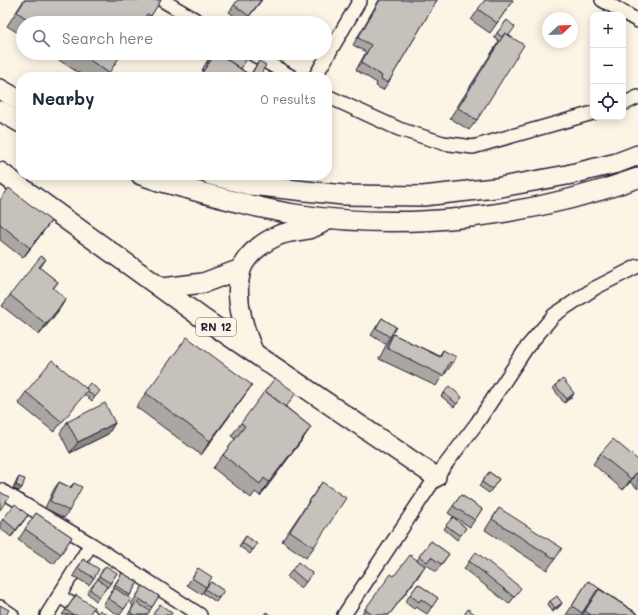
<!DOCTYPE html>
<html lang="en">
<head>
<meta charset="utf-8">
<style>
	:root { --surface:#fff; --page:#f6f6f7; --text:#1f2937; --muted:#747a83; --line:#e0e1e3 }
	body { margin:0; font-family:Mali,sans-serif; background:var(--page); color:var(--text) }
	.controls { position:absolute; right:12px; top:12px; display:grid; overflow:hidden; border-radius:8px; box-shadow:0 2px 10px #0003 }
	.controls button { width:36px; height:36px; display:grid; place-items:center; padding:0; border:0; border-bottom:1px solid var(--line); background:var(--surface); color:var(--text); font:20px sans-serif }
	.compass { position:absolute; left:542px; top:12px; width:36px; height:36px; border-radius:50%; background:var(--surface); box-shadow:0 2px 10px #0003; rotate:67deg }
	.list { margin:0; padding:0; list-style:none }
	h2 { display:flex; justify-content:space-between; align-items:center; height:52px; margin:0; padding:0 16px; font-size:17px }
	h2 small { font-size:13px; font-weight:400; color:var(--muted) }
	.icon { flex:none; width:22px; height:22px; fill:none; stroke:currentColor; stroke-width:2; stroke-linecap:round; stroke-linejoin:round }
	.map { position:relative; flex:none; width:638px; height:615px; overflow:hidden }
	.search { position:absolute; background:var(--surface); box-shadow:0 2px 10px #0003; left:16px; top:16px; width:316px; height:44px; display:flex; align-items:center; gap:10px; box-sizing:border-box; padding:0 14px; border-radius:22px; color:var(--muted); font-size:15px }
	.panel { position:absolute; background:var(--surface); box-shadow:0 2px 10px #0003; left:16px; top:72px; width:316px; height:108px; border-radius:16px }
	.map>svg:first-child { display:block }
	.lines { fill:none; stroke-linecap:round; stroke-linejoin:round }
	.minor-casing { stroke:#22223b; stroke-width:16 }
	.highway-casing { stroke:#22223b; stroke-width:22 }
	.minor { stroke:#fcf5e5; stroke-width:13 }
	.highway { stroke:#fcf5e5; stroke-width:19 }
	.wall { fill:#aaa6a1; stroke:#22223b }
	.shaded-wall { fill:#8b8783; stroke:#22223b }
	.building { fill:#c6c1bb; stroke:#22223b }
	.labels { text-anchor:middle; stroke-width:3; stroke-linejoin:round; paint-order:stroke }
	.shield { fill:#fcf5e5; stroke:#63616e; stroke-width:1 }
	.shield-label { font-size:11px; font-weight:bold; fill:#22223b }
</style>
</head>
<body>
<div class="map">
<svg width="638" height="615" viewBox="0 0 638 615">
	<rect width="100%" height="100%" fill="#fcf5e5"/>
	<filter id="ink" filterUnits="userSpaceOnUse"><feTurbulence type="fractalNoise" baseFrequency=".025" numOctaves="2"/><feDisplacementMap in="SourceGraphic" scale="8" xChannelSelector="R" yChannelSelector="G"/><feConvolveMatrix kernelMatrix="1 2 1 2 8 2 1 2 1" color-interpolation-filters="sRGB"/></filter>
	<g filter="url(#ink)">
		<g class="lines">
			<defs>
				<path id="minor" d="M162 0 201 23
					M602 0 638 21
					M251 53 292 77
					M315 77 360 0
					M327 96 399 129 443 143 473 147 593 113
					M623 104 638 97
					M0 490 91 544 200 615
					M59 596 90 615
					M0 607 12 615
					M47 615 91 544
					M344 615 436 477 477 423 527 347 554 315 595 288 638 266"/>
				<path id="highway" d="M0 89 21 101
					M0 111 21 123
					M0 172 201 317 436 477
					M141 175 159 181C204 193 249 207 294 214 409 232 529 217 638 178
					M211 175 250 185 343 195 423 196 495 188 567 175 617 163 638 155
					M163 288 203 283 241 269
					M253 351C243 327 234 295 241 270 246 254 265 241 279 235 299 228 307 234 328 219"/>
			</defs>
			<use href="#minor" class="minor-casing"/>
			<use href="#highway" class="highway-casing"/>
			<use href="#minor" class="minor"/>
			<use href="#highway" class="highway"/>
		</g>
		<path class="wall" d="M24 0H161L146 23H23V36L7 26Z
			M238 0 251 1 262 0 244 23H243L229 12Z
			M379 0H437L388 83 383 90 376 86 377 83 356 70 366 52 353 45Z
			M485 0H513L490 33 471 20Z
			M507 20 509 36 477 120 469 130 450 118 499 41 494 37Z
			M48 53H122L106 77H85Z
			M212 53H233L241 69 250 75 259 61V77H199L203 71 202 70Z
			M0 200 43 232 23 258 0 240Z
			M46 259 40 268 58 282 53 289 59 310 39 335 2 306 10 295Z
			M382 318 396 327 385 344 371 335Z
			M393 334 439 356 443 350 453 363 445 374 444 373 436 386 379 359 386 345Z
			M252 385 201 455 136 407 146 393Z
			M555 385 572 397 564 403 553 388Z
			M86 388 97 394 92 401 84 394 54 432 18 403 26 392Z
			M444 393 462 397 454 407 441 396Z
			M286 407 311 427 302 440 260 496 255 492 251 498 213 468 235 439 231 436 241 423Z
			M67 422 115 423 108 434 70 453 60 433Z
			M600 454 638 460V489L630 482 623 490 593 464Z
			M489 472 499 479 489 493 479 486Z
			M19 477V491L13 489 17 480Z
			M59 482 70 487 74 483 69 511 64 518 45 508 54 489Z
			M322 482 314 547 306 558 282 541Z
			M461 495 482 509 470 527 448 513Z
			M499 508 555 559 547 570 485 530Z
			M36 513 72 537 54 564 18 540Z
			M28 515 11 537 0 528V523L3 519Z
			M453 517 466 528 457 540 444 529Z
			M246 536 257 544 250 554 239 546Z
			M431 541 449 554 436 572 426 564 418 577 389 615H361L365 609 394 576 417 560Z
			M83 559 94 578 89 585 73 576Z
			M469 561 516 595 509 604 464 569Z
			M198 568 206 587 201 594 187 585Z
			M103 569 117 573 108 587H107L96 601 87 593 97 580Z
			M292 570 312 573 301 589 287 577Z
			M122 573 138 582 129 597 131 599 120 615H118L103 605 111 593 110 592Z
			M588 581 638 615H582L591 602 590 601 581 615H566Z
			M211 582 224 591 216 602 203 593Z
			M418 584 438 598 427 614 416 607 414 609 405 602Z
			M143 586 159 596 147 615H128L133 606 131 604Z
			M76 595 89 615H62Z
			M550 601 562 603 559 607 552 612 548 604Z"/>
		<path class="shaded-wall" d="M51 221 43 232 23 258 30 248Z
			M66 299 59 310 39 335 46 324Z
			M252 385 242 399 201 455 210 441Z
			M574 393 572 397 564 403 567 399Z
			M115 423 108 434 70 453 78 442Z
			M311 427 302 440 260 496 269 482Z
			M637 472 630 482 623 490 631 479Z
			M16 485 22 488 19 491 13 489Z
			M28 515 23 522 11 537 16 530Z
			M562 603 559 607 552 612 555 608Z"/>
		<path class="building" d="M25 0H161L151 16 147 14 141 23H33L17 12Z
			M238 0H250L251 1V0H261L249 16 234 5Z
			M380 0H437L388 83 381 79 382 76 361 63 371 45 358 38Z
			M485 0H513L497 23 478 9Z
			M507 20 515 27 509 35 505 33 502 37 497 33Z
			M505 33 524 45 477 120 458 108Z
			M79 53H122L109 73Z
			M213 53H216L208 64 207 63Z
			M216 53H218L252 77H199Z
			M218 53H233L246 60 241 69Z
			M259 61 266 65 259 77 252 73Z
			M9 188 51 221 30 248 0 224V200Z
			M41 256 46 259 39 267 58 282 53 288 66 299 46 324 10 295Z
			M382 318 396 327 390 337 376 328Z
			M393 334 440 357 443 350 456 357 453 363 450 362 443 376 387 348Z
			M187 337 252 385 210 441 146 393Z
			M52 360 88 390 62 422 26 392Z
			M275 378 296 393 286 407 265 391Z
			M563 379 574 393 567 399 555 385Z
			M90 383 100 391 95 397 87 391 88 390 86 388Z
			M449 386 462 397 457 404 444 393Z
			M265 391 311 427 269 482 264 478 260 484 223 455 245 426 241 423Z
			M105 403 115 423 78 442 67 422Z
			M613 439 638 460V473L637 472 631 479 600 454Z
			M489 472 499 479 492 489 482 482Z
			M19 477 25 479 22 488 16 485Z
			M59 482 71 488 74 483 82 487 69 511 50 501Z
			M322 482 346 498 314 547 290 531Z
			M0 492 9 497 0 510Z
			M461 495 482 509 475 520 453 506Z
			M15 504 28 515 16 530 3 519Z
			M499 508 562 548 555 559 492 519Z
			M36 513 72 537 61 554 25 529Z
			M453 517 466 528 460 536 446 525Z
			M246 536 257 544 253 550 242 543Z
			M431 541 449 554 441 564 431 557 427 562 419 556Z
			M476 552 521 588 514 597 469 561Z
			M410 555 425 566 389 615H372L365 609 391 574 394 576Z
			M83 559 99 569 94 578 78 568Z
			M298 562 312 573 306 582 292 570Z
			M106 566 117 573 110 583 99 576Z
			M198 568 212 577 206 587 192 578Z
			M122 573 138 582 130 595 115 585Z
			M98 579 107 587 99 597 90 589Z
			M588 581 638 614 599 589 598 591 597 590 582 613 572 606Z
			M211 582 224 591 218 598 205 589Z
			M418 584 438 598 432 607 421 599 419 602 410 595Z
			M143 586 159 596 152 607 136 597Z
			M115 588 131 599 124 609 108 598Z
			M599 589 638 614V615H591L585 611Z
			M76 595 94 607 89 615H74L66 610Z
			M557 596 562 603 555 608 550 601Z
			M136 602 150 611 147 615H134L130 612Z
			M160 604 172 613 171 615H155L153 614Z
			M0 605 9 610 6 615H0Z
			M468 609 476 615H464Z
			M100 610 107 615H96Z
			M266 612 271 615H264Z"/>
	</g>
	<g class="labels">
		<rect class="shield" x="196" y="318" width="40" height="18" rx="3"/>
		<g class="shield-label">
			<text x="216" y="331">RN 12</text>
		</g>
	</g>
</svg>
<div class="controls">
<button>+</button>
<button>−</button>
<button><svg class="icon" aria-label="locate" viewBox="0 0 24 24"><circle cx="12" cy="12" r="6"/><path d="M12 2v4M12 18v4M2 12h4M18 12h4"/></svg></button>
</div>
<svg class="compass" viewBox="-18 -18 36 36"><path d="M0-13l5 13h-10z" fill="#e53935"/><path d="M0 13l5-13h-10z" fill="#747a83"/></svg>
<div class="search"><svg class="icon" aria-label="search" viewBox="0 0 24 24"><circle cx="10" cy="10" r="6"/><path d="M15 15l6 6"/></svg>Search here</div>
<section class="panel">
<h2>Nearby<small>0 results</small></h2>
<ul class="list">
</ul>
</section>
</div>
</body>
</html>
